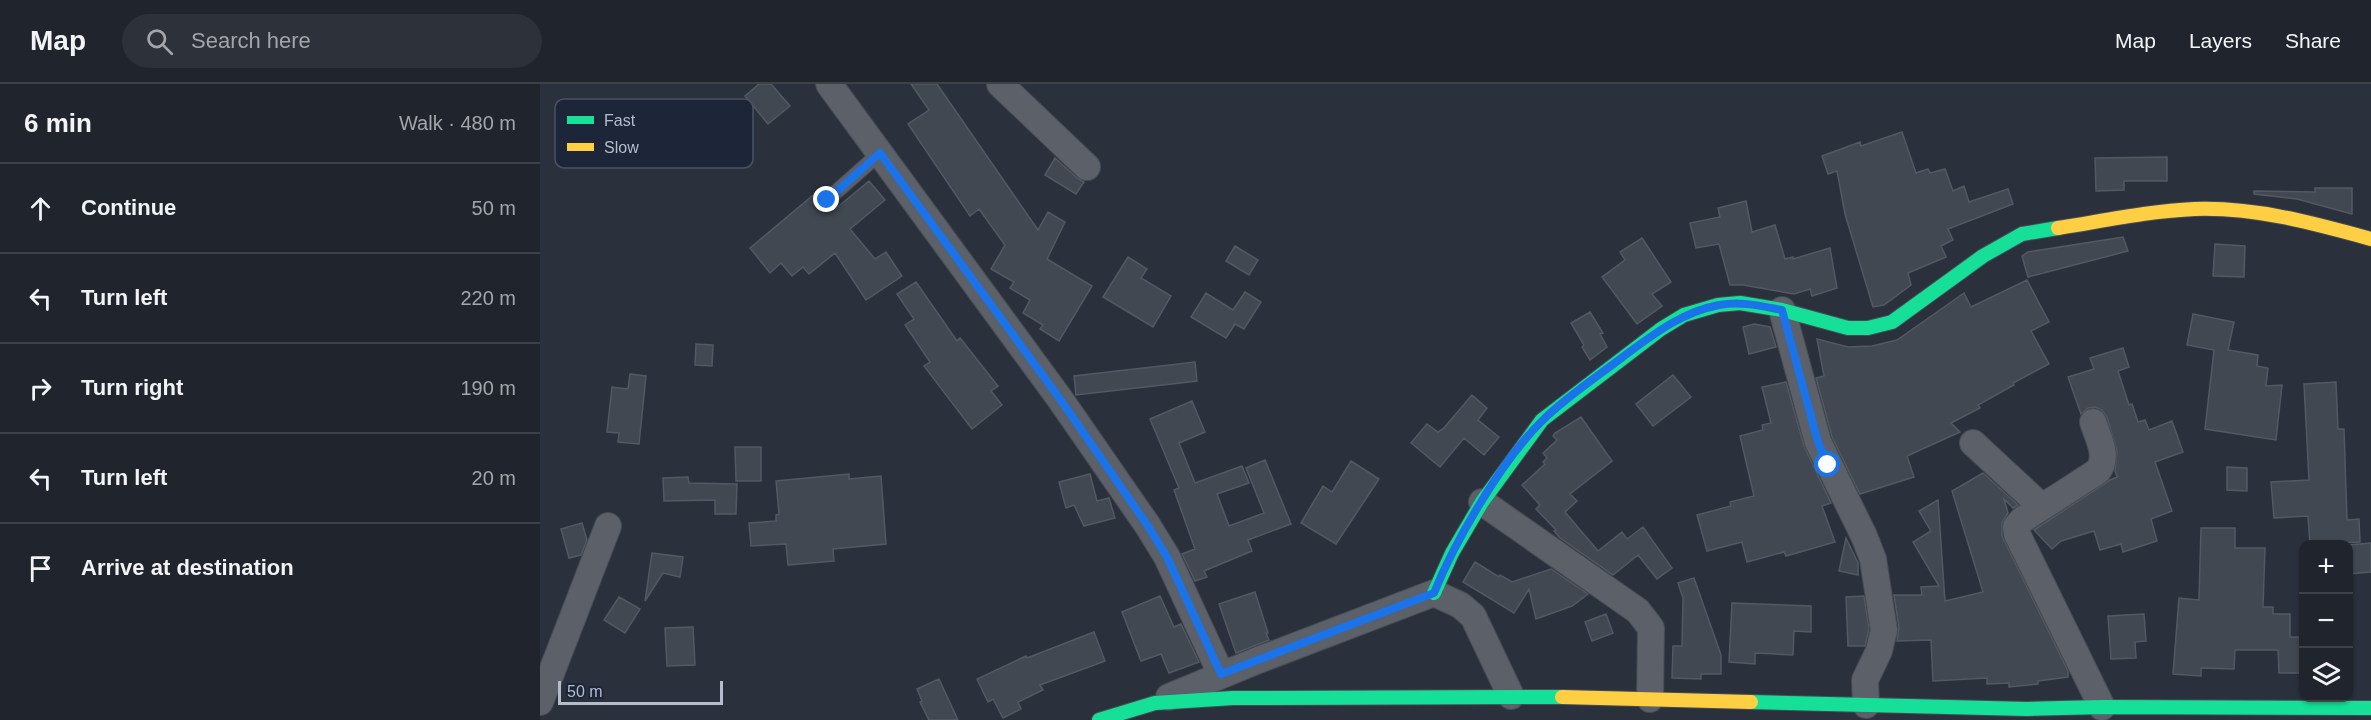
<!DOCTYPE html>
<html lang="en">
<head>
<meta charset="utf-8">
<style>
	:root { --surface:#20252d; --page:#2d3139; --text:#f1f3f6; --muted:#a2a5aa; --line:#3d4249 }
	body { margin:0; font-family:Helvetica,sans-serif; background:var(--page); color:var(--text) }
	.controls { position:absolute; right:18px; bottom:18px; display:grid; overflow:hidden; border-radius:12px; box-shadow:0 2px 4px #0004 }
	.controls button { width:54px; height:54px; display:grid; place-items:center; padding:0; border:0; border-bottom:2px solid var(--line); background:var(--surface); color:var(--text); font:30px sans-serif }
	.scale { position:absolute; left:18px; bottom:15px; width:165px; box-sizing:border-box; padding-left:6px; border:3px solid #b5bccc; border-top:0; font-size:16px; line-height:21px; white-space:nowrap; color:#b5bccc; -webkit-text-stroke:4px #1c2638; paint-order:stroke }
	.stop { position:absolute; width:18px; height:18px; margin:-14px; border:4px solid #1a73e8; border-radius:50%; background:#fff }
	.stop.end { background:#1a73e8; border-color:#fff; box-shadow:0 2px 6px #0008 }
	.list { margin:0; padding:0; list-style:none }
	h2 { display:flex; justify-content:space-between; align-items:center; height:78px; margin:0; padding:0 24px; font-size:26px }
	h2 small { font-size:20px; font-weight:400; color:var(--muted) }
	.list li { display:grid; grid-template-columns:39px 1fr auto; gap:18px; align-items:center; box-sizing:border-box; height:90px; padding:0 24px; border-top:2px solid var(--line) }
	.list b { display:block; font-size:22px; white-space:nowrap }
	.list em { font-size:20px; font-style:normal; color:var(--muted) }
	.icon { flex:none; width:33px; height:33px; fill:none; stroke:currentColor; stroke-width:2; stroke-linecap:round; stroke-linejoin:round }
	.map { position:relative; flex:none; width:1831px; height:636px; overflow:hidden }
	header { display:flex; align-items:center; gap:36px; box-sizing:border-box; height:84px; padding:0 30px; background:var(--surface); border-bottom:2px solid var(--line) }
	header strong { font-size:28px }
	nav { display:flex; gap:33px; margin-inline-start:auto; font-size:21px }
	.search { width:420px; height:54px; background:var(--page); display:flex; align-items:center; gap:15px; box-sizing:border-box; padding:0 21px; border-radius:33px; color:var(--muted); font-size:22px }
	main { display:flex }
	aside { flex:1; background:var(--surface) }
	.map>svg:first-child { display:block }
	.building { fill:#424851; stroke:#525963; stroke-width:1.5 }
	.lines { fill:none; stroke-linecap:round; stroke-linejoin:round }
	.lane-casing { stroke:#474c54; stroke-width:16 }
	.street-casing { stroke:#474c54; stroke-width:28 }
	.fast-casing { stroke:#474c54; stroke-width:16 }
	.slow-casing { stroke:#474c54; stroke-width:16 }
	.lane { stroke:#5b6069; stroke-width:14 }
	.street { stroke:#5b6069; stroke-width:26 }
	.fast { stroke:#16e098; stroke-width:14 }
	.slow { stroke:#ffcf43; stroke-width:14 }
	.route { stroke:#1a73e8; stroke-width:8 }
	.key { fill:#1c2638; stroke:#4a5364; stroke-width:1.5 }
	.key-label { font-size:16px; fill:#b5bccc }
</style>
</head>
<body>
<header>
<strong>Map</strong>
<div class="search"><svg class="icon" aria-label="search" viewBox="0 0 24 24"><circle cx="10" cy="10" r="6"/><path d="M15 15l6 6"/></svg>Search here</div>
<nav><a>Map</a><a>Layers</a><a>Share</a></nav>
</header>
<main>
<aside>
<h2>6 min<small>Walk · 480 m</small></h2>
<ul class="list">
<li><svg class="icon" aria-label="ahead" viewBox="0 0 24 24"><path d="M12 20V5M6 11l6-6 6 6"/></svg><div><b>Continue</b></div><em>50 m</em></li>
<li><svg class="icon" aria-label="left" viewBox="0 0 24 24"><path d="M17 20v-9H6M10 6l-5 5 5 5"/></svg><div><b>Turn left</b></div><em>220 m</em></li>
<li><svg class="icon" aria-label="right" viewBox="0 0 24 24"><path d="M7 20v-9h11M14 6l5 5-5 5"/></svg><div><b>Turn right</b></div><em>190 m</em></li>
<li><svg class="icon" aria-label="left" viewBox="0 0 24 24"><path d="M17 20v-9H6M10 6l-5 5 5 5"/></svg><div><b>Turn left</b></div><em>20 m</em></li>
<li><svg class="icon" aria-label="arrive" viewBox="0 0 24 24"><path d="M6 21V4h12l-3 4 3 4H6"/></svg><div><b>Arrive at destination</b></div></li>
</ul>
</aside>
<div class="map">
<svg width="1831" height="636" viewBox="0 0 1831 636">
	<rect width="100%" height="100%" fill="#2a313c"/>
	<path class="building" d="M219 0H231L250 22 228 40 205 12Z
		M371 0H397L498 146 508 128 525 138 507 175 552 202 519 257 500 245 503 241 483 229 490 216 470 204 474 198 451 185 465 161 439 125 430 132 368 40 389 26Z
		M1362 48 1376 89 1388 85 1390 89 1405 85 1413 107 1424 102 1429 118 1468 105 1473 120 1408 145 1413 156 1401 162 1406 173 1368 189 1371 201 1344 221 1333 223 1305 130 1297 87 1288 90 1282 72 1320 58 1321 62Z
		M1627 73V97H1584V106L1556 107 1555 74Z
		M515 74 537 94 544 98 536 110 505 91Z
		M329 97 345 116 310 145 335 175 346 168 362 192 326 216 295 169 269 190 263 183 252 192 241 179 230 189 210 164 278 107 281 110 278 117 280 121 285 125 292 123 294 126Z
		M1775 104H1812V130L1757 115 1714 110V107L1775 108Z
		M1206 117 1212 148 1235 141 1245 175 1253 173V175L1290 164 1297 204 1272 212 1270 205 1254 210 1203 201H1190L1179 160 1156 164 1150 139 1180 133 1178 124Z
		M1583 153 1588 167 1488 193 1482 172 1488 168Z
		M1102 154 1131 198 1112 210 1122 222 1097 240 1062 193 1085 176 1080 168Z
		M1675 160 1705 162 1704 193 1673 192Z
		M695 162 718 176 709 191 686 177Z
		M588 173 607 185 601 194 631 212 613 243 563 213Z
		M1487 196 1509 238 1491 247 1509 280 1473 299 1474 301 1438 321 1440 324 1411 339 1420 348 1367 372 1374 393 1320 410 1292 353 1276 294 1284 292 1277 255 1308 263 1332 262 1357 256 1424 209 1431 223Z
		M376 198 417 257 420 254 458 302 451 307 462 321 432 345 384 282 390 278 365 241 374 235 357 210Z
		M705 208 721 218 704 245 695 240 686 254 651 233 666 209 693 226Z
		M1050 228 1063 249 1060 250 1067 263 1050 276 1042 263 1044 261 1031 239Z
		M1653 230 1694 238 1688 266 1718 271 1717 282 1728 284 1726 302 1742 301 1736 356 1665 345 1674 266 1647 261Z
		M1214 240 1230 243 1236 263 1209 270 1203 243Z
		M156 260 173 261 172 282 155 281Z
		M1583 264 1589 283 1578 287 1589 321 1592 320 1598 338 1605 336 1609 346 1632 337 1643 368 1615 378 1632 427 1611 435 1617 457 1583 468 1581 460 1560 466 1554 447 1521 457 1512 465 1494 446 1570 396 1577 393 1575 387 1577 367 1567 333 1562 326 1555 323 1548 324 1541 330 1528 293 1554 285 1550 274Z
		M655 278 657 297 536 311 534 292Z
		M90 290 106 292 99 360 78 358 79 349 67 348 72 303 88 305Z
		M1133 291 1151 313 1113 342 1096 320Z
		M1246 298 1264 362 1291 419 1282 422 1295 458 1246 472 1244 468 1207 478 1202 458 1167 467 1157 431 1191 422 1190 418 1214 412 1200 352 1223 346 1222 341 1231 339 1222 303Z
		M1796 298 1798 345H1804L1807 436 1819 435 1820 458 1770 460 1768 432 1734 434 1731 398 1769 396 1764 300Z
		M932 311 947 324 938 336 959 353 944 371 924 354 900 383 871 359 887 340 898 348 903 345Z
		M652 317 665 348 639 359 655 399 702 382 709 399 677 410 689 442 724 429 706 384 725 376 751 440 708 456 712 467 664 487 667 493 655 497 642 470 655 465 634 406 639 404 610 335Z
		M1041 333 1072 377 1030 410 1037 417 1025 428 1058 467 1082 448 1087 455 1103 443 1132 484 1117 495 1098 471 1073 491 1020 454 1014 447 1016 446 996 425 1000 421 982 401 1005 380 1003 378 1007 374 1003 369 1017 356 1013 352 1015 349Z
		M195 363H221V397H196Z
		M811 377 839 395 796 460 761 439 783 402 792 408Z
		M1687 383 1707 384V407L1687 406Z
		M1443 389 1478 421 1473 424 1464 415 1468 429 1462 439V452L1528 587V593L1498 597V600L1469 603V599L1447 600V594L1393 597 1391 556 1357 557 1359 544 1354 511H1382L1381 503 1399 502 1373 458 1391 447 1379 427 1398 416 1405 517 1443 508 1412 407Z
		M309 390V395L341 392 346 460 293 465 294 477 248 481 246 460 211 462 209 439 236 437V431L239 430 236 397Z
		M550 390 557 417 569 414 575 434 544 442 534 421 526 424 519 398Z
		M148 393 149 399 197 400 196 430H175V416L124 417 123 394Z
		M42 439 47 456 41 471 29 474 21 445Z
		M1661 444H1695V464H1725L1723 523H1733V530H1750V553H1764V589H1739L1738 566H1695L1694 585 1661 584V592L1633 590 1639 514 1659 516Z
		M1306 454 1318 479V491L1299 487Z
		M1831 459V488L1809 490V461Z
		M112 469 143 473 140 493 123 489 105 517Z
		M935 478 959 493 960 491 972 498 1011 485 1048 510 1032 522 996 535 989 505 974 529 923 498Z
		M1154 494 1181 571V590H1161V595L1132 594 1133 562H1142L1143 514 1138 499Z
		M715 508 728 549H726L729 556 696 569 679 520Z
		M620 512 634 543 641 540 659 578 629 589 621 570 601 577 582 528Z
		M1324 512 1329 545 1325 562H1308L1306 513Z
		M79 513 100 525 85 549 64 536Z
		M1192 519 1271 522V548L1254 547 1253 571 1215 569V580L1189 578Z
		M1066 530 1073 549 1052 557 1045 538Z
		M1604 530 1606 557 1595 558 1596 574 1571 575 1568 532Z
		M153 543 155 581 127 582 125 544Z
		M554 548 565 577 500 601 503 606 478 618 481 625 463 634 453 615 448 618 437 595 486 572 487 574Z
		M399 595 418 636H389L380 618 382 617 377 605Z"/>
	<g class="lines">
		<defs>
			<path id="lane" d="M287 116 340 69"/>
			<path id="street" d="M289 0 520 315 608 442 627 473 681 590
				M460 0 547 83
				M1242 226 1278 358 1324 452 1333 475 1344 546 1339 567 1325 596 1326 621
				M1553 338C1558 354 1569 372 1558 387L1482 436 1476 443 1477 450 1562 623
				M1433 359 1502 423
				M942 418 1098 527 1111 544 1110 615
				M629 613 716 577 894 509 920 521 933 532 971 612
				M0 618 68 442"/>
			<path id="fast" d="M894 509 912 469 942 418 1002 336 1121 245 1144 231 1178 221 1200 219 1242 226 1308 244H1328L1352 238 1443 172 1482 150 1518 144
				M1211 618 1487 625 1562 623 1831 624
				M559 636 615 619 693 614 1022 613"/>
			<path id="slow" d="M1518 144C1563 137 1609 127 1655 125 1715 123 1773 139 1831 155
				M1022 613 1211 618"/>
		</defs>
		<use href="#lane" class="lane-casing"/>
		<use href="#street" class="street-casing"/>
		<use href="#fast" class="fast-casing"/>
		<use href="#slow" class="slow-casing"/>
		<use href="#lane" class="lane"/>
		<use href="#street" class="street"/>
		<use href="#fast" class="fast"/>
		<use href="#slow" class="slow"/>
	</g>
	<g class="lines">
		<path class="route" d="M287 116 340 69 520 315 608 442 627 473 681 590 894 509C915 457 962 376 1002 337 1026 313 1057 293 1084 272 1114 250 1142 228 1179 221 1201 217 1221 222 1242 226L1278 358 1288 381"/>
	</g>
	<rect x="15" y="15" width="198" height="69" rx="9" class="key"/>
	<rect x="27" y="32" width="27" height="8" fill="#16e098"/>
	<rect x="27" y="59" width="27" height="8" fill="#ffcf43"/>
	<g class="key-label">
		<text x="64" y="42">Fast</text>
		<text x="64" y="69">Slow</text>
	</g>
</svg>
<div class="controls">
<button>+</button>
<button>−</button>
<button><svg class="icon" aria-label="layers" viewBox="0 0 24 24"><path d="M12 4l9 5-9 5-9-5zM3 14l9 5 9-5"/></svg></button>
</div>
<div class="scale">50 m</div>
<div class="stop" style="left:1288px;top:381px"></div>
<div class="stop end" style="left:287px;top:116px"></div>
</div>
</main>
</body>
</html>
